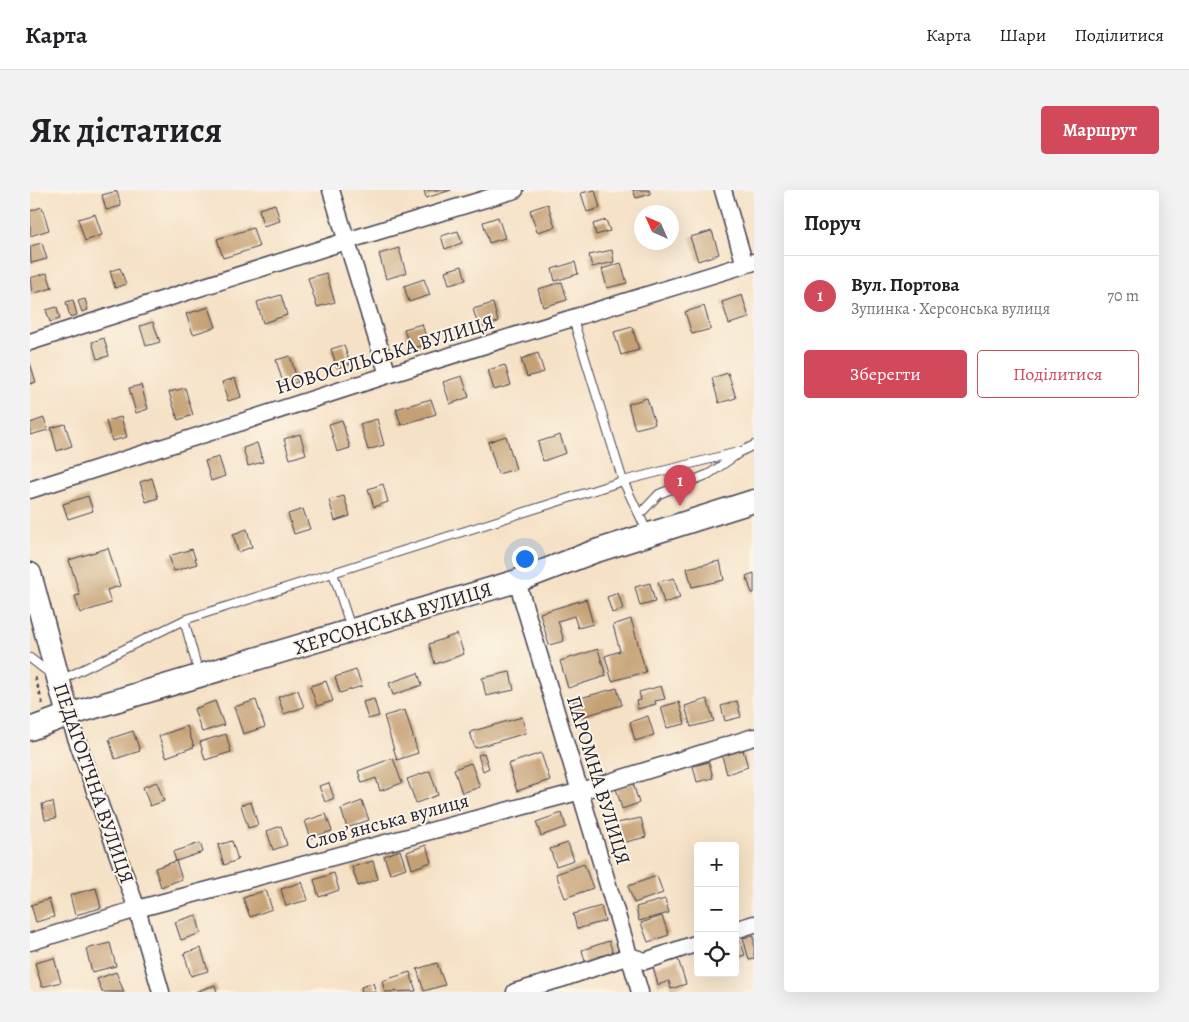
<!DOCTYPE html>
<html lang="uk">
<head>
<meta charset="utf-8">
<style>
	:root { --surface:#fff; --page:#f2f2f2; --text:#202124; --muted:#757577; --line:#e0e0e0; --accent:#d1495b }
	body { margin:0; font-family:Alegreya,serif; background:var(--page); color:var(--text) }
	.controls { position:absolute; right:15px; bottom:15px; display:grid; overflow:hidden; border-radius:5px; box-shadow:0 5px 20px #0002 }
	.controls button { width:45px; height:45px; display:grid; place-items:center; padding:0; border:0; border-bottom:1px solid var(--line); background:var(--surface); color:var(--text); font:25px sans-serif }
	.compass { position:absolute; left:604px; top:15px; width:45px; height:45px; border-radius:50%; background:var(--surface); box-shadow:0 5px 20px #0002; rotate:315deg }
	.you { position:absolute; left:494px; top:368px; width:18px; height:18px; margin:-12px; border:4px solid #fff; border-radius:50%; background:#1a73e8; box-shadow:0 0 0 8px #1a73e833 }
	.badge { display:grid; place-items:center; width:32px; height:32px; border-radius:50%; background:var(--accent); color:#fff; font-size:16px; font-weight:700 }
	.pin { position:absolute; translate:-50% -41px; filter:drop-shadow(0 1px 2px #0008) }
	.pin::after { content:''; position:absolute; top:26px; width:18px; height:15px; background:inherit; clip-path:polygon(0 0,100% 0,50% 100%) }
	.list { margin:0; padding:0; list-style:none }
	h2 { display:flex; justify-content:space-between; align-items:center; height:65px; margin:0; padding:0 20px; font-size:21px }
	h2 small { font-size:16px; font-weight:400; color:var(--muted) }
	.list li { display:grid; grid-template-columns:32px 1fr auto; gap:15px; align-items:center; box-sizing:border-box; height:80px; padding:0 20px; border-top:1px solid var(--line) }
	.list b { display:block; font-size:19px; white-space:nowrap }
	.list p { margin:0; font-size:16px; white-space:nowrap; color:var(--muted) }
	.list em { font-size:16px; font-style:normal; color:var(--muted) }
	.actions { display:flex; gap:10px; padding:15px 20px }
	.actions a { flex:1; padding:11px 0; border:1px solid var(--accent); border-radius:5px; text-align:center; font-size:18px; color:var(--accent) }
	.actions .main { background:var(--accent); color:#fff }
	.icon { flex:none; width:28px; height:28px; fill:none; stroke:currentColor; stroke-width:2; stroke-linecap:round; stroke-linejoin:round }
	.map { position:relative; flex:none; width:724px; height:802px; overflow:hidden; border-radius:5px }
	header { display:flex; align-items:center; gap:30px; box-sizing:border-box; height:70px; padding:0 25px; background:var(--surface); border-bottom:1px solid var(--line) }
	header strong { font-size:24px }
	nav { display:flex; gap:28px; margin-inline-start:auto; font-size:18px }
	.intro { display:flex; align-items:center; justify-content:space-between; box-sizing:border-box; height:120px; padding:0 30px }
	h1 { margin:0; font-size:35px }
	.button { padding:12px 22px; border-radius:5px; background:var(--accent); color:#fff; font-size:18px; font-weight:700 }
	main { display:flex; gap:30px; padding:0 30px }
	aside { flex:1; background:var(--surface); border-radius:5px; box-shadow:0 5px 20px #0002 }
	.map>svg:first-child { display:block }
	.building { fill:#c4a075 }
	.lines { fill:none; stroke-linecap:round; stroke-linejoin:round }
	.lane-casing { stroke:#423f50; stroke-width:10 }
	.street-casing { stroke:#423f50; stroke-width:19 }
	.secondary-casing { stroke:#423f50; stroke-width:25 }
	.path { stroke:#423f50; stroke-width:2.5; stroke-dasharray:4 4; stroke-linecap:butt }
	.lane { stroke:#fff; stroke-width:8 }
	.street { stroke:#fff; stroke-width:16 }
	.secondary { stroke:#fff; stroke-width:22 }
	.labels { text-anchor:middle; stroke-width:4; stroke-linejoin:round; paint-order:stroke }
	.street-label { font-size:20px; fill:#22223b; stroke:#fcf5e5 }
</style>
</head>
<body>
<header>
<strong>Карта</strong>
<nav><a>Карта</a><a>Шари</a><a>Поділитися</a></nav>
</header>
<div class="intro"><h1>Як дістатися</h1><a class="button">Маршрут</a></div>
<main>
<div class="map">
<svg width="724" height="802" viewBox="0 0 724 802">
	<rect width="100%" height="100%" fill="#fcf5e5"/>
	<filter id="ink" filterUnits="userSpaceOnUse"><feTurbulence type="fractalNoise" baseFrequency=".02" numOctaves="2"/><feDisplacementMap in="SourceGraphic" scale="10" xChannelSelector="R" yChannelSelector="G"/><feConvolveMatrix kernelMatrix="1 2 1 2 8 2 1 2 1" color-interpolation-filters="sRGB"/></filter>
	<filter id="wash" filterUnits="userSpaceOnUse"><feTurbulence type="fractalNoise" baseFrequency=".0096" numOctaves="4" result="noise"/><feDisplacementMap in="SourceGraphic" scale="20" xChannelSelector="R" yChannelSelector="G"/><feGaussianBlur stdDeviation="1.12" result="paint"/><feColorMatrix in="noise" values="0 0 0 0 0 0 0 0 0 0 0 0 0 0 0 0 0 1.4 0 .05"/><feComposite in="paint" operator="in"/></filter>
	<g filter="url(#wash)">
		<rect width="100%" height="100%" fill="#f5e1c6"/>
		<g id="blocks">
			<path class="building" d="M394 0H421L396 8Z
				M565 0 570 18 557 22 551 3Z
				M603 0H619L621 4 606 8Z
				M87 1 91 16 76 20 72 5Z
				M245 14 250 31 233 36 229 19Z
				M518 14 525 37 507 42 500 20Z
				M12 17 19 40 0 46V21Z
				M65 24 72 45 55 51 48 29Z
				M468 27 475 48 459 53 453 32Z
				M576 30 580 41 566 45 563 34Z
				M223 38 229 57 193 68 187 49Z
				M428 41 432 53 415 59 411 46Z
				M682 41 689 64 668 71 660 47Z
				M12 53 17 69 1 73 0 56Z
				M369 58 376 83 356 89 349 64Z
				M582 60 584 72 562 77 559 65Z
				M545 72 548 84 525 91 522 79Z
				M591 73 597 93 577 98 572 79Z
				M432 76 436 90 419 94 415 81Z
				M90 78 96 94 85 98 80 81Z
				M17 83 22 98 2 104 0 88Z
				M296 83 305 112 287 117 278 88Z
				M394 89 400 105 379 112 374 96Z
				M532 92 537 110 513 117 508 99Z
				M251 105 257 125 233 133 227 112Z
				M712 105 719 128 699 134 692 112Z
				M55 109 58 120 52 122 48 111Z
				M43 110 47 125 40 127 36 112Z
				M463 113 468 132 449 138 443 119Z
				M674 116 681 139 662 144 655 122Z
				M27 117 30 129 20 132 16 120Z
				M179 117 186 137 163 144 156 124Z
				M123 132 130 152 116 156 110 136Z
				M392 134 398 154 380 159 374 139Z
				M602 137 609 160 591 165 584 142Z
				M74 148 79 166 67 169 62 152Z
				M314 155 320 174 307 178 301 159Z
				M508 163 514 182 497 187 491 169Z
				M260 166 268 192 254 196 246 170Z
				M0 173 6 192 0 194Z
				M475 175 481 195 464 200 458 180Z
				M698 183 706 208 689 213 682 188Z
				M432 186 439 207 420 214 413 192Z
				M205 188 211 207 198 211 192 192Z
				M111 195 118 219 106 223 99 198Z
				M155 198 163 225 148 230 139 202Z
				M617 208 625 234 605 239 598 214Z
				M401 209 406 224 371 235 366 219Z
				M91 227 97 247 82 251 76 231Z
				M14 228 18 240 0 245V233Z
				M347 229 354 255 338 260 330 234Z
				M312 230 320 258 307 262 299 234Z
				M35 234 42 256 27 261 21 238Z
				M270 244 276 264 260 269 254 249Z
				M530 245 536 263 513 271 508 252Z
				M476 246 486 279 468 284 458 252Z
				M227 253 233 272 218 276 213 258Z
				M189 267 195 286 181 291 175 271Z
				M122 288 128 308 116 312 110 292Z
				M353 294 358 312 344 317 338 299Z
				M58 306 63 321 38 329 33 314Z
				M314 306 320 326 305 331 299 310Z
				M273 319 280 339 264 344 258 324Z
				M217 339 222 357 208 362 203 344Z
				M78 358 90 396 77 400 81 413 50 423 45 406 50 405 39 370Z
				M162 359 167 374 144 381 139 366Z
				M690 371 694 390 662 397 657 378Z
				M724 383V403H722L716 386Z
				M644 388 650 408 634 413 628 392Z
				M620 393 625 412 610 416 605 397Z
				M588 403 593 419 582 423 577 407Z
				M556 409 563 434 548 438 544 426 528 431 534 451 519 455 510 423Z
				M601 429 616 482 582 491 575 466 590 461 583 435Z
				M427 444 434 464 405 474 399 454Z
				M568 459 576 486 538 498 530 471Z
				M326 480 332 496 310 503 305 487Z
				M480 482 484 500 456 506 452 488Z
				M388 483 392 495 363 505 359 493Z
				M296 491 303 511 287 516 280 496Z
				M631 496 635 509 625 511 626 514 608 519 606 511 611 510 609 502Z
				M587 498 592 515 548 528 543 510Z
				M268 500 274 517 254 524 248 507Z
				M344 509 349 526 338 529 333 512Z
				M677 509 684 531 661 537 655 516Z
				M226 510 235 537 213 544 204 517Z
				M185 511 194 535 172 542 164 519Z
				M707 511 711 527 695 531 691 516Z
				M649 512 655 534 637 538 631 517Z
				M375 520 388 563 367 570 354 526Z
				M618 526 624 545 605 551 600 532Z
				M492 527 496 543 445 558 440 542Z
				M157 536 164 557 136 567 129 546Z
				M103 541 110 561 85 569 79 549Z
				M196 544 201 562 175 570 170 552Z
				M713 560 718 577 697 584 692 566Z
				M454 563 459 578 453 581 448 565Z
				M511 563 520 590 487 601 478 574Z
				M363 568 372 593 350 601 346 588 332 593 328 581Z
				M679 572 683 588 667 592 663 576Z
				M441 573 450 597 432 603 424 579Z
				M400 581 408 605 386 613 377 589Z
				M127 592 134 611 120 616 113 597Z
				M299 593 304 608 295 612 289 596Z
				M603 593 609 613 592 619 586 598Z
				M332 611 339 630 317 638 311 619Z
				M23 612 26 628 15 630 12 614Z
				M221 612 228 635 218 638 211 615Z
				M532 623 536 637 511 646 506 632Z
				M296 624 302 641 281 648 275 631Z
				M611 628 616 647 592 653 587 633Z
				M251 636 257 655 243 660 237 641Z
				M202 651 208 670 194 675 188 655Z
				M170 653 173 662 146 671 143 662Z
				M538 653 544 670 526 676 520 659Z
				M396 655 401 672 382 679 377 662Z
				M370 660 376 678 360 684 354 666Z
				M146 671 152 689 131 697 125 678Z
				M343 671 348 689 328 696 322 677Z
				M554 674 563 698 535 708 526 684Z
				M304 683 309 700 289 707 284 690Z
				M627 686 633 703 604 713 598 696Z
				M272 692 278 710 256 716 251 699Z
				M66 698 71 718 45 725 40 705Z
				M236 700 242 719 220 727 213 708Z
				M19 709 24 727 6 732 1 715Z
				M635 709 639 723 609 731 606 717Z
				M571 716 575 731 547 739 543 724Z
				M166 725 171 743 151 750 145 732Z
				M632 726 639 745 618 752 611 733Z
				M724 745V769L719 770 713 748Z
				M710 750 715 765 705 768V751Z
				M579 751 584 766 556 775 552 760Z
				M80 753 86 776 62 782 56 759Z
				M171 758 178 781 161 786 154 763Z
				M24 768 31 792 12 797 5 773Z
				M648 769 656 794 641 799 639 791 628 795 623 777Z
				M407 773 415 795 394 801 387 779Z
				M86 782 94 802H72L67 789Z
				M380 782 386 801 355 802 352 791Z
				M343 793 346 802H332L331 797Z
				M185 795 187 802H165Z"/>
		</g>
	</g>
	<g filter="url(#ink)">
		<use href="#blocks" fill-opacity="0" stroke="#423f50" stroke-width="1"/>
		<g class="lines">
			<defs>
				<path id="lane" d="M543 129 593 291 618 343
					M610 324 629 304 679 284 708 264
					M303 383 321 438
					M154 430 169 484
					M0 468 22 485
					M31 490 154 430 593 291 712 261 724 255"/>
				<path id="street" d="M301 0 358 185
					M693 0 715 75
					M0 152 316 51 485 0
					M0 300 358 185 724 72
					M487 391 610 802
					M38 525 107 719 131 802
					M705 740 724 734
					M0 752 107 719 551 601 724 547
					M485 802 534 788 599 766 615 771 668 753"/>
				<path id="secondary" d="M0 384 38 525
					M0 539 38 525 487 391 563 362 724 311"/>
			</defs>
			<use href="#lane" class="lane-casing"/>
			<use href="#street" class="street-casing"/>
			<use href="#secondary" class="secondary-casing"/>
			<path class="path" d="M5 487 13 515"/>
			<use href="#lane" class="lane"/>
			<use href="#street" class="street"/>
			<use href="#secondary" class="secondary"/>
		</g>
	</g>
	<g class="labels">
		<g class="street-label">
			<text transform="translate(355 164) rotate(-17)" y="7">НОВОСІЛЬСЬКА ВУЛИЦЯ</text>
			<text transform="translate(363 428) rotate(-17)" y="7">ХЕРСОНСЬКА ВУЛИЦЯ</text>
			<text transform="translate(569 590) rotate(73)" y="7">ПАРОМНА ВУЛИЦЯ</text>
			<text transform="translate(64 593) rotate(71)" y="7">ПЕДАГОГІЧНА ВУЛИЦЯ</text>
			<text transform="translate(357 631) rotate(-15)" y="7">Словʼянська вулиця</text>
		</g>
	</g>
</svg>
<div class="controls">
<button>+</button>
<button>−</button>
<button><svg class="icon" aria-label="locate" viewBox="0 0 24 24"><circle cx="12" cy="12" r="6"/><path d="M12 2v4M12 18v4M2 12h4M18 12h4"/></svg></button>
</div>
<svg class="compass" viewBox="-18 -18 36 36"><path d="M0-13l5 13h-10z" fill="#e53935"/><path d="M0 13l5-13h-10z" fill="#757577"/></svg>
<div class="you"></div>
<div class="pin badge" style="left:650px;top:316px">1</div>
</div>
<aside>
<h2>Поруч<small></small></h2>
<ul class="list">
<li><span class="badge">1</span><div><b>Вул. Портова</b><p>Зупинка · Херсонська вулиця</p></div><em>70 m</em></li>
</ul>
<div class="actions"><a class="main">Зберегти</a><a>Поділитися</a></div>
</aside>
</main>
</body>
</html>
